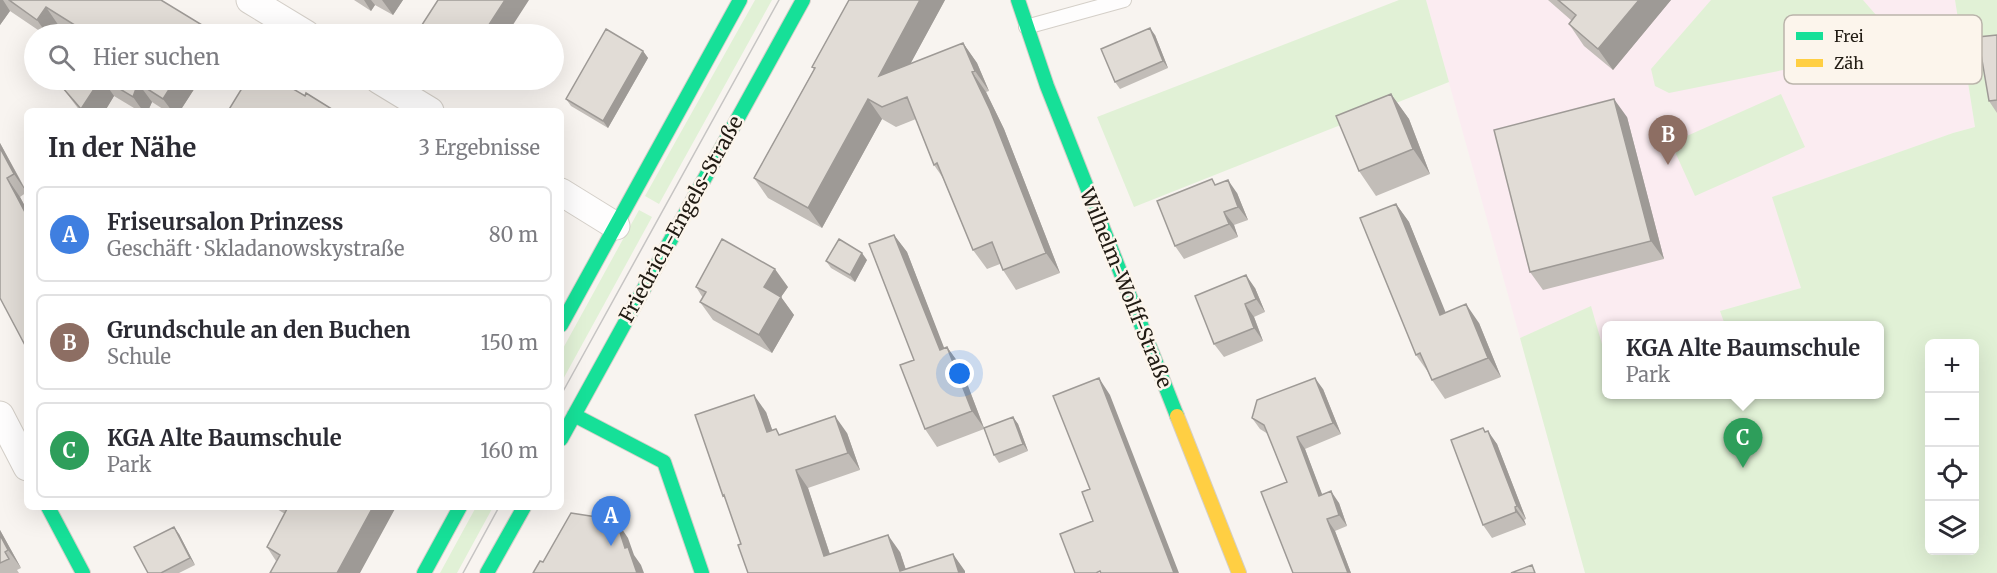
<!DOCTYPE html>
<html lang="de">
<head>
<meta charset="utf-8">
<style>
	:root { --surface:#fff; --page:#f2f2f3; --text:#2b2b33; --muted:#7c7c81; --line:#e1e1e2; --accent:#6c6760 }
	body { margin:0; font-family:Merriweather,serif; background:var(--page); color:var(--text) }
	.controls { position:absolute; right:18px; bottom:18px; display:grid; overflow:hidden; border-radius:9px; box-shadow:0 6px 24px #0002 }
	.controls button { width:54px; height:54px; display:grid; place-items:center; padding:0; border:0; border-bottom:2px solid var(--line); background:var(--surface); color:var(--text); font:30px sans-serif }
	.you { position:absolute; left:960px; top:374px; width:21px; height:21px; margin:-15px; border:4px solid #fff; border-radius:50%; background:#1a73e8; box-shadow:0 0 0 9px #1a73e833 }
	.badge { display:grid; place-items:center; width:39px; height:39px; border-radius:50%; background:var(--accent); color:#fff; font-size:20px; font-weight:700 }
	.pin { position:absolute; translate:-50% -50px; filter:drop-shadow(0 2px 3px #0008) }
	.pin::after { content:''; position:absolute; top:32px; width:21px; height:18px; background:inherit; clip-path:polygon(0 0,100% 0,50% 100%) }
	.popup { position:absolute; left:1602px; top:321px; width:282px; height:78px; box-sizing:border-box; display:grid; place-content:center; border-radius:9px; background:var(--surface); filter:drop-shadow(0 2px 4px #0005); font-size:20px; white-space:nowrap; color:var(--muted) }
	.popup b { font-size:22px; color:var(--text) }
	.popup::after { content:''; position:absolute; left:50%; top:100%; margin-left:-12px; border:12px solid transparent; border-top-color:var(--surface) }
	.list { margin:0; padding:0; list-style:none }
	h2 { display:flex; justify-content:space-between; align-items:center; height:78px; margin:0; padding:0 24px; font-size:26px }
	h2 small { font-size:20px; font-weight:400; color:var(--muted) }
	.list li { display:grid; grid-template-columns:39px 1fr auto; gap:18px; align-items:center; box-sizing:border-box; height:96px; margin:0 12px 12px; padding:0 12px; border:2px solid var(--line); border-radius:9px }
	.list b { display:block; font-size:22px; white-space:nowrap }
	.list p { margin:0; font-size:20px; white-space:nowrap; color:var(--muted) }
	.list em { font-size:20px; font-style:normal; color:var(--muted) }
	.icon { flex:none; width:33px; height:33px; fill:none; stroke:currentColor; stroke-width:2; stroke-linecap:round; stroke-linejoin:round }
	.map { position:relative; flex:none; width:1997px; height:573px; overflow:hidden }
	.search { position:absolute; background:var(--surface); box-shadow:0 6px 24px #0002; left:24px; top:24px; width:540px; height:66px; display:flex; align-items:center; gap:15px; box-sizing:border-box; padding:0 21px; border-radius:33px; color:var(--muted); font-size:22px }
	.panel { position:absolute; background:var(--surface); box-shadow:0 6px 24px #0002; left:24px; top:108px; width:540px; height:402px; border-radius:9px }
	.map>svg:first-child { display:block }
	.education { fill:#fbecf1 }
	.green { fill:#e1f1d6; fill-rule:evenodd }
	.lines { fill:none; stroke-linecap:round; stroke-linejoin:round }
	.lane-casing { stroke:#d4cfc8; stroke-width:16 }
	.street-casing { stroke:#d4cfc8; stroke-width:29 }
	.fast-casing { stroke:#d4cfc8; stroke-width:16 }
	.slow-casing { stroke:#d4cfc8; stroke-width:16 }
	.lane { stroke:#fefdfd; stroke-width:14 }
	.street { stroke:#fefdfd; stroke-width:27 }
	.fast { stroke:#16e098; stroke-width:14 }
	.slow { stroke:#ffcf43; stroke-width:14 }
	.tram { stroke:#c6c4c3; stroke-width:1.5 }
	.wall { fill:#c2bdb8 }
	.shaded-wall { fill:#9e9a96 }
	.building { fill:#e1dcd6; stroke:#9e9a96; stroke-width:1.5 }
	.labels { text-anchor:middle; stroke-width:5; stroke-linejoin:round; paint-order:stroke }
	.street-label { font-size:20px; fill:#211b13; stroke:#fcf5ec }
	.key { fill:#fcf5ec; stroke:#bab4ab; stroke-width:1.5 }
	.key-label { font-size:16px; fill:#211b13 }
</style>
</head>
<body>
<div class="map">
<svg width="1997" height="573" viewBox="0 0 1997 573">
	<rect width="100%" height="100%" fill="#f8f4f0"/>
	<path class="education" d="M1426 0H1955L1975 127 1953 133 1773 197 1801 288 1720 311 1725 325 1606 326V358L1591 307 1520 338Z"/>
	<path class="green" d="M755 0H772L659 204 645 196Z
		M1399 0H1426L1449 82 1134 207 1097 117Z
		M1711 0H1863L1903 46 1669 93 1655 86 1651 69Z
		M1955 0H1997V573H1585L1520 338 1591 306 1606 358V394H1880V326L1725 325 1720 311 1801 288 1772 197 1953 133 1975 127ZM1930 344H1974V550H1930Z
		M1781 94 1805 147 1695 196 1671 143Z
		M639 210 652 217 561 383V352Z
		M476 507H493L457 573H440Z"/>
	<g class="lines">
		<defs>
			<path id="lane" d="M1026 27 1124 0"/>
			<path id="street" d="M250 0 306 34
				M379 80 430 111
				M561 192 616 226
				M0 415 27 467"/>
			<path id="fast" d="M1018 0 1047 86 1177 416
				M561 325 740 0
				M574 415 664 462 702 573
				M561 439 803 0
				M48 507 83 573
				M424 573 460 507
				M487 573 524 507"/>
			<path id="slow" d="M1177 416 1239 573"/>
		</defs>
		<use href="#lane" class="lane-casing"/>
		<use href="#street" class="street-casing"/>
		<use href="#fast" class="fast-casing"/>
		<use href="#slow" class="slow-casing"/>
		<use href="#lane" class="lane"/>
		<use href="#street" class="street"/>
		<use href="#fast" class="fast"/>
		<use href="#slow" class="slow"/>
		<path class="tram" d="M561 395 779 0
			M463 573 499 507"/>
	</g>
	<path class="wall" d="M0 0H161L207 28 211 34H73L59 26 53 34H44L10 11 0 25Z
		M354 0H403L393 15 375 5 371 11Z
		M849 0H945L910 64 963 43 977 63 989 91 986 92 1004 129 1060 273 1016 290 1003 270 1000 264 987 269 973 250 943 178 934 165 916 119 896 127 882 119 822 228 768 198 754 178 814 69 812 67Z
		M1548 0H1671L1613 70 1584 46 1569 24 1572 21Z
		M1155 35 1168 68 1120 89 1115 82Z
		M1997 35V113L1989 101Z
		M643 51 648 58 608 128 571 106 566 99Z
		M66 80H200L180 111H166L152 102 148 111H139L114 96 105 111H80L62 87Z
		M1391 94 1409 119 1430 174 1376 196 1359 171Z
		M1627 117 1664 259 1543 290 1530 272Z
		M0 143 27 192 20 197 27 210V349L0 298Z
		M1216 185 1237 193 1248 220 1234 225 1238 237 1184 259 1175 246Z
		M1396 204 1409 222 1445 313 1479 323 1501 377 1445 399 1432 380 1428 372 1416 355Z
		M894 235 907 252 944 349 947 347 960 365 984 428 1013 417 1018 424 1028 451 999 463 994 455 984 429 937 447 925 429Z
		M867 260 855 282 831 268 826 261Z
		M696 287H788L781 297 794 315 772 353 713 320 700 302 703 298Z
		M1255 288 1265 312 1254 317 1263 341 1224 357 1214 344Z
		M1323 389 1341 434 1305 449 1322 495 1339 503 1347 526 1335 531 1351 573H1293L1287 482 1268 434 1260 429 1252 418Z
		M766 412 772 430 781 435 847 433 860 470 808 488 830 554 900 552 906 570 953 554 965 573H748L741 544 727 501 723 496Z
		M1486 432 1497 444 1526 519 1524 520 1526 525 1492 538 1483 525Z
		M117 507H125L119 510Z
		M275 507H396L276 561 267 547 285 514 277 509Z
		M0 530 21 568 17 570 19 573H0Z
		M179 534 195 565 179 573H148Z"/>
	<path class="shaded-wall" d="M0 0H3L10 11 0 25Z
		M364 0H371L375 5 371 11Z
		M382 0H403L393 15Z
		M505 0H529L507 34H483Z
		M920 0H945L893 96 879 76Z
		M1639 0H1671L1613 70 1598 49Z
		M46 7 59 26 53 34H47L37 20Z
		M207 28 211 34H203Z
		M1150 28 1155 35 1168 68 1163 61Z
		M963 43 977 63 989 91 975 71Z
		M643 51 648 58 608 128 603 121Z
		M972 72 986 92 1004 129 1060 273 1046 253Z
		M100 80H103L114 96 105 111H83L81 109Z
		M175 80H200L180 111H172L163 99Z
		M138 83 152 102 148 111H143L133 97Z
		M1391 94 1409 119 1430 174 1413 149Z
		M868 99 882 119 822 228 808 208Z
		M1614 99 1627 117 1664 259 1651 241Z
		M0 143 27 193 14 174 0 148Z
		M7 178 20 197 27 210V216Z
		M1228 180 1237 193 1248 220 1238 207Z
		M1396 204 1409 222 1454 333 1440 315Z
		M1224 212 1234 225 1238 237 1229 224Z
		M894 235 907 252 952 368 940 350Z
		M862 253 867 260 855 282 850 275Z
		M775 269 788 287 781 297 794 315 772 353 759 335 764 287Z
		M1246 275 1255 288 1265 312 1256 299Z
		M1245 304 1254 317 1263 341 1254 328Z
		M1466 304 1479 323 1501 377 1488 358Z
		M947 347 960 365 984 428 972 411Z
		M1099 378 1110 395 1179 573H1174Z
		M1315 378 1323 389 1341 434 1333 423Z
		M754 395 766 412 779 449 767 432Z
		M835 416 847 433 860 470 848 453Z
		M1013 417 1018 424 1028 451 1023 444Z
		M1483 428 1492 441 1488 431 1497 444 1526 519 1517 506Z
		M1297 437 1305 449 1327 507 1319 496Z
		M796 470 808 488 836 573 824 556Z
		M1331 491 1339 503 1347 526 1339 515Z
		M373 507H396L360 573H337Z
		M1515 507 1524 520 1526 525 1516 512Z
		M1327 519 1335 531 1351 573H1348Z
		M616 520 628 538 634 555 641 565 644 573H637L625 548Z
		M174 527 179 534 195 565 190 558Z
		M0 530 21 568 8 550 0 535Z
		M888 535 900 552 907 573 900 571Z
		M953 554 965 571V573H959Z"/>
	<path class="building" d="M9 0H161L207 28 203 34H89L46 7 37 20Z
		M438 0H505L483 34H423L418 31Z
		M849 0H920L879 76 963 43 975 71 972 72 990 110 1046 253 1003 270 992 242 973 250 937 163 934 165 907 97 882 107 868 99 808 208 754 178 815 68 812 67Z
		M1558 0H1639L1598 49 1569 24 1576 15Z
		M1150 28 1163 61 1115 82 1101 49Z
		M606 29 643 51 603 121 566 99Z
		M1997 35V100L1989 101 1978 37Z
		M66 80H100L81 109 62 87Z
		M105 80H175L163 99 138 83 133 97Z
		M247 80H254L266 87 271 80H278L305 96 306 93 335 111H228Z
		M1391 94 1413 149 1359 171 1336 116Z
		M1614 99 1651 241 1530 272 1494 130Z
		M0 148 14 174 7 178 27 216V349L0 298Z
		M1212 179 1215 185 1228 180 1238 207 1224 212 1229 224 1175 246 1157 201Z
		M1396 204 1440 315 1466 304 1488 358 1432 380 1420 353 1416 355 1360 218Z
		M894 235 940 350 947 347 972 411 925 429 900 365 914 360 869 244Z
		M722 239 775 269 764 287 781 297 759 335 700 302 706 292 696 287Z
		M839 239 862 253 850 275 826 261Z
		M1246 275 1256 299 1245 304 1254 328 1214 344 1195 296Z
		M1099 378 1174 573H1101L1100 571 1096 573H1075L1060 534 1093 521 1082 492 1090 489 1053 396Z
		M1315 378 1333 423 1297 437 1319 496 1331 491 1339 515 1327 519 1348 573H1293L1261 492 1287 482 1264 425 1252 418 1257 400Z
		M754 395 767 432 776 429 779 435 835 416 848 453 796 470 824 556 888 535 900 571 953 554 959 573H748L738 545 741 544 724 495 723 496 695 415Z
		M1013 417 1023 444 994 455 984 428Z
		M1483 428 1485 432 1488 431 1517 506 1515 507 1516 512 1483 525 1451 440Z
		M288 507H373L337 573H270L280 555 267 547Z
		M571 513 616 520 625 548 628 547 637 573H533L540 561 543 562Z
		M174 527 190 558 161 573H148L134 547Z
		M0 535 8 550 5 552 9 559 0 563Z
		M1532 565 1535 573H1511Z"/>
	<g class="labels">
		<g class="street-label">
			<text transform="translate(681 219) rotate(-61)" y="7">Friedrich-Engels-Straße</text>
			<text transform="translate(1126 288) rotate(68)" y="7">Wilhelm-Wolff-Straße</text>
		</g>
	</g>
	<rect x="1784" y="15" width="198" height="69" rx="9" class="key"/>
	<rect x="1796" y="32" width="27" height="8" fill="#16e098"/>
	<rect x="1796" y="59" width="27" height="8" fill="#ffcf43"/>
	<g class="key-label">
		<text x="1834" y="42">Frei</text>
		<text x="1834" y="69">Zäh</text>
	</g>
</svg>
<div class="controls">
<button>+</button>
<button>−</button>
<button><svg class="icon" aria-label="locate" viewBox="0 0 24 24"><circle cx="12" cy="12" r="6"/><path d="M12 2v4M12 18v4M2 12h4M18 12h4"/></svg></button>
<button><svg class="icon" aria-label="layers" viewBox="0 0 24 24"><path d="M12 4l9 5-9 5-9-5zM3 14l9 5 9-5"/></svg></button>
</div>
<div class="you"></div>
<div class="pin badge" style="left:611px;top:546px;background:#3f7fe0">A</div>
<div class="pin badge" style="left:1668px;top:165px;background:#8d6e63">B</div>
<div class="pin badge" style="left:1743px;top:468px;background:#2e9e5b">C</div>
<div class="popup"><b>KGA Alte Baumschule</b>Park</div>
<div class="search"><svg class="icon" aria-label="search" viewBox="0 0 24 24"><circle cx="10" cy="10" r="6"/><path d="M15 15l6 6"/></svg>Hier suchen</div>
<section class="panel">
<h2>In der Nähe<small>3 Ergebnisse</small></h2>
<ul class="list">
<li><span class="badge" style="background:#3f7fe0">A</span><div><b>Friseursalon Prinzess</b><p>Geschäft · Skladanowskystraße</p></div><em>80 m</em></li>
<li><span class="badge" style="background:#8d6e63">B</span><div><b>Grundschule an den Buchen</b><p>Schule</p></div><em>150 m</em></li>
<li><span class="badge" style="background:#2e9e5b">C</span><div><b>KGA Alte Baumschule</b><p>Park</p></div><em>160 m</em></li>
</ul>
</section>
</div>
</body>
</html>
